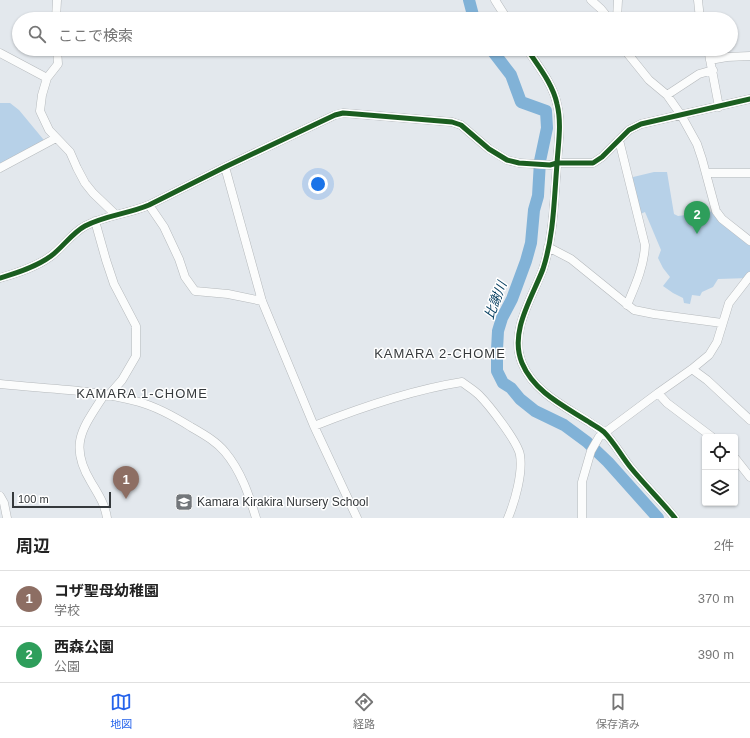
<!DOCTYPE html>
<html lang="ja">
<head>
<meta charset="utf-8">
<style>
	:root { --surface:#fff; --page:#f6f6f6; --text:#222; --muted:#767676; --line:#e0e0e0; --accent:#2563eb }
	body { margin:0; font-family:Helvetica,"Noto Sans JP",sans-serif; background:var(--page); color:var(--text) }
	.controls { position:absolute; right:12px; bottom:12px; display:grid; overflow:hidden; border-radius:4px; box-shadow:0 1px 3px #0004 }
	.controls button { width:36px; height:36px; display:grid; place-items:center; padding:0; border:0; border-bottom:1px solid var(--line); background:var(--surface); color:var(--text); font:20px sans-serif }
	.scale { position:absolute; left:12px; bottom:10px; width:99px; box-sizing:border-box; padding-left:4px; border:2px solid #35393c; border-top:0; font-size:11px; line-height:14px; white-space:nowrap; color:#35393c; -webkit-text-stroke:3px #fff; paint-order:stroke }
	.you { position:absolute; left:318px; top:184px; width:14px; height:14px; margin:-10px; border:3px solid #fff; border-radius:50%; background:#1a73e8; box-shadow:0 0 0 6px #1a73e833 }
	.badge { display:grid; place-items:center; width:26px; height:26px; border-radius:50%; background:var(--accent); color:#fff; font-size:13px; font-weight:700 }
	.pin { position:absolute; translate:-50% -33px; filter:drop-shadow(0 1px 2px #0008) }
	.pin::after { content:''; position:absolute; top:21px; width:14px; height:12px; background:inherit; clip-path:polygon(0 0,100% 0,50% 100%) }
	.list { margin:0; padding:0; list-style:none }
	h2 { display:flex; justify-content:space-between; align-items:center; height:52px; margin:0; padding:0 16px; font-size:17px }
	h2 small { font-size:13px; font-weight:400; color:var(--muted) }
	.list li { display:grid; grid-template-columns:26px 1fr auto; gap:12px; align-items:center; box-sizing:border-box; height:56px; padding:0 16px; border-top:1px solid var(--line) }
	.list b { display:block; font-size:15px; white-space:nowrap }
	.list p { margin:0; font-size:13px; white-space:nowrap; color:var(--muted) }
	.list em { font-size:13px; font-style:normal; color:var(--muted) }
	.icon { flex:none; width:22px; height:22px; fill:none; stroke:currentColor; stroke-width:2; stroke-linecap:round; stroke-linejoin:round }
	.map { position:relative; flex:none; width:750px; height:518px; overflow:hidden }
	.search { position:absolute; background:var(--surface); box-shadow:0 1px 3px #0004; left:12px; right:12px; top:12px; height:44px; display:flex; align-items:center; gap:10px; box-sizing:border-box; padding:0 14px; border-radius:22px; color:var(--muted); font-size:15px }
	.sheet { height:164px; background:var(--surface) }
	nav { display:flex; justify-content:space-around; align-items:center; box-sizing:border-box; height:56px; border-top:1px solid var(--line); background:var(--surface); font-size:11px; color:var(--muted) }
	nav a { display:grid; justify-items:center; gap:2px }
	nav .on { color:var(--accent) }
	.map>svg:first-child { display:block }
	.green { fill:#b7d1e8 }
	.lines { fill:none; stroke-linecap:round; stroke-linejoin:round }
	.river { stroke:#81b2d7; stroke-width:12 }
	.minor-casing { stroke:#b5b9bc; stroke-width:9 }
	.minor { stroke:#fbfcfc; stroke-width:8 }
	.cycleway-casing { stroke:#fff; stroke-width:8 }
	.cycleway { stroke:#1b5e20; stroke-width:5 }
	.labels { text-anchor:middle; stroke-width:3; stroke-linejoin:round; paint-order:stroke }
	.poi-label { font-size:12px; fill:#35393c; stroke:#fff; text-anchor:start }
	.water-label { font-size:13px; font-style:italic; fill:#043d5f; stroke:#fff }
	.neighbourhood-label { font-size:13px; letter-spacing:1px; fill:#35393c; stroke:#fff }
</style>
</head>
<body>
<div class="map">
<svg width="750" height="518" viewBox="0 0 750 518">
	<rect width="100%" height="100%" fill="#e3e8ed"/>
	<path class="green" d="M0 103H10L19 110 48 145 0 168Z
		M654 172H667L674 214 678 216 716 211 750 241V276L749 278 718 279 713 287 702 292 700 296 692 295 690 304 684 303 683 298 673 293 663 286 670 277 663 268 658 258 661 250 645 212 638 215 629 178Z"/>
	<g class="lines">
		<path class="river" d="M469 0 474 19
			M491 49 511 75 521 102 546 111 547 128 540 161 538 196 534 210 531 243 526 261 512 299 502 318 498 331 497 350V371L503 383 511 388 520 399 535 411 564 425 587 442 608 462 658 518"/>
		<defs>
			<path id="minor" d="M495 0 507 19
				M591 0 601 9 609 19
				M698 0 700 19
				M56 19 57 0
				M617 19 618 0
				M57 49 58 64 47 78 42 95 40 111 49 130 70 152 77 168 85 183 93 193 116 215
				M527 49C538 66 553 84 557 104 562 124 558 145 557 164 554 199 554 235 543 269 532 298 509 332 522 363 534 392 564 406 589 422 593 425 599 428 604 432 614 442 622 457 631 468 645 485 661 501 675 518
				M624 49 649 80 667 95 681 115 697 144 702 159 716 211 722 219 750 241
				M708 49 719 107
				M0 53 47 78
				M710 60 727 57 750 56
				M667 95 699 74 713 70
				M619 140 645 245C644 267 635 286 627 305
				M225 167 262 301 314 426 357 518
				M0 168 56 138
				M707 173H750
				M149 205 164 227 179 259 185 277 195 291 228 294 262 301
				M95 221 106 260 114 284 136 326V356L122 380 108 396
				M548 247 571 259 634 310 654 314 722 323
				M0 278C17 273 36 267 51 256 63 247 72 233 85 226 106 215 128 214 149 205L225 167 335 115 343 113 356 114 452 122 461 125 489 149 507 160 519 163 550 165 557 163H593L602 157 629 130 641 124 750 99
				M692 369 707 380 750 420
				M0 384C46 389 94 389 139 402 157 407 175 417 191 427 203 434 216 441 225 452 241 471 249 495 256 518
				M658 393 667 403 712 437
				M104 395C83 428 68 444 91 482 98 494 105 504 107 518
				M314 426C362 407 411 390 462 382 467 386 474 390 479 395 489 405 518 442 520 455 523 473 515 501 508 518
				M735 458 750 477
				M0 496 4 503 7 518
				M582 518V482L591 451 599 437 658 393 692 369 709 355 717 342 729 303 750 276"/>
		</defs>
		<use href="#minor" class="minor-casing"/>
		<use href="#minor" class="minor"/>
		<defs>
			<path id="cycleway" d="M527 49C538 66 553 84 557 104 562 124 558 145 557 164 554 199 554 235 543 269 532 298 509 332 522 363 534 392 564 406 589 422 593 425 599 428 604 432 614 442 622 457 631 468 645 485 661 501 675 518
				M0 278C17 273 36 267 51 256 63 247 72 233 85 226 106 215 128 214 149 205L225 167 335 115 343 113 356 114 452 122 461 125 489 149 507 160 519 163 550 165 557 163H593L602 157 629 130 641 124 750 99"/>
		</defs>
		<use href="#cycleway" class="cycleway-casing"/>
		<use href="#cycleway" class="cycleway"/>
	</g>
	<defs>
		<symbol id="school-square" viewBox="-11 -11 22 22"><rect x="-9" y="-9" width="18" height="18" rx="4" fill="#72767a" stroke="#fff"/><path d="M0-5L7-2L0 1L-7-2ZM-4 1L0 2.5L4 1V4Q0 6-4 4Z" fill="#fff"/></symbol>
	</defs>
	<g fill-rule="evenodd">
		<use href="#school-square" x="174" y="492" width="20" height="20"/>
	</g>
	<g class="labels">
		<g class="poi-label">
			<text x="197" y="506">Kamara Kirakira Nursery School</text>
		</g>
		<g class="water-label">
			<text transform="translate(495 300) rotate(-69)" y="5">比謝川</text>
		</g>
		<g class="neighbourhood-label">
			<text x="440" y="358">KAMARA 2-CHOME</text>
			<text x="142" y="398">KAMARA 1-CHOME</text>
		</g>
	</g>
</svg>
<div class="controls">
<button><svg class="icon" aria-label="locate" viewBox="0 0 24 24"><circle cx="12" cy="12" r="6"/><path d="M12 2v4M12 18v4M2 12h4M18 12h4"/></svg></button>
<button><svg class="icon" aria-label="layers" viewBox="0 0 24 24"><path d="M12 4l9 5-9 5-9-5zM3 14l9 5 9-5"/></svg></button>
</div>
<div class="scale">100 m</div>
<div class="you"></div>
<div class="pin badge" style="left:126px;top:499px;background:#8d6e63">1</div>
<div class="pin badge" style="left:697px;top:234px;background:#2e9e5b">2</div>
<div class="search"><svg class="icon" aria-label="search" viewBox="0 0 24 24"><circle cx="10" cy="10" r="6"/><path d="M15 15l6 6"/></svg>ここで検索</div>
</div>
<section class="sheet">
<h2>周辺<small>2件</small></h2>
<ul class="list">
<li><span class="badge" style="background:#8d6e63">1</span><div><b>コザ聖母幼稚園</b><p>学校</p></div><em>370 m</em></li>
<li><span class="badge" style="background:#2e9e5b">2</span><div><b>西森公園</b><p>公園</p></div><em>390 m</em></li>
</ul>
</section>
<nav>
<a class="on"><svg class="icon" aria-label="map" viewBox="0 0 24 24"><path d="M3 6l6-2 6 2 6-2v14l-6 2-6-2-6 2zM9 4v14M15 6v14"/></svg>地図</a>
<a><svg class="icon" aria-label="directions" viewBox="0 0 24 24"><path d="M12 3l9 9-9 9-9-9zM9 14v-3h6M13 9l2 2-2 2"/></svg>経路</a>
<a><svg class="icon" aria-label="saved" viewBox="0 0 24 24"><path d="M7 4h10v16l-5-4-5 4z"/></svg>保存済み</a>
</nav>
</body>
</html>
